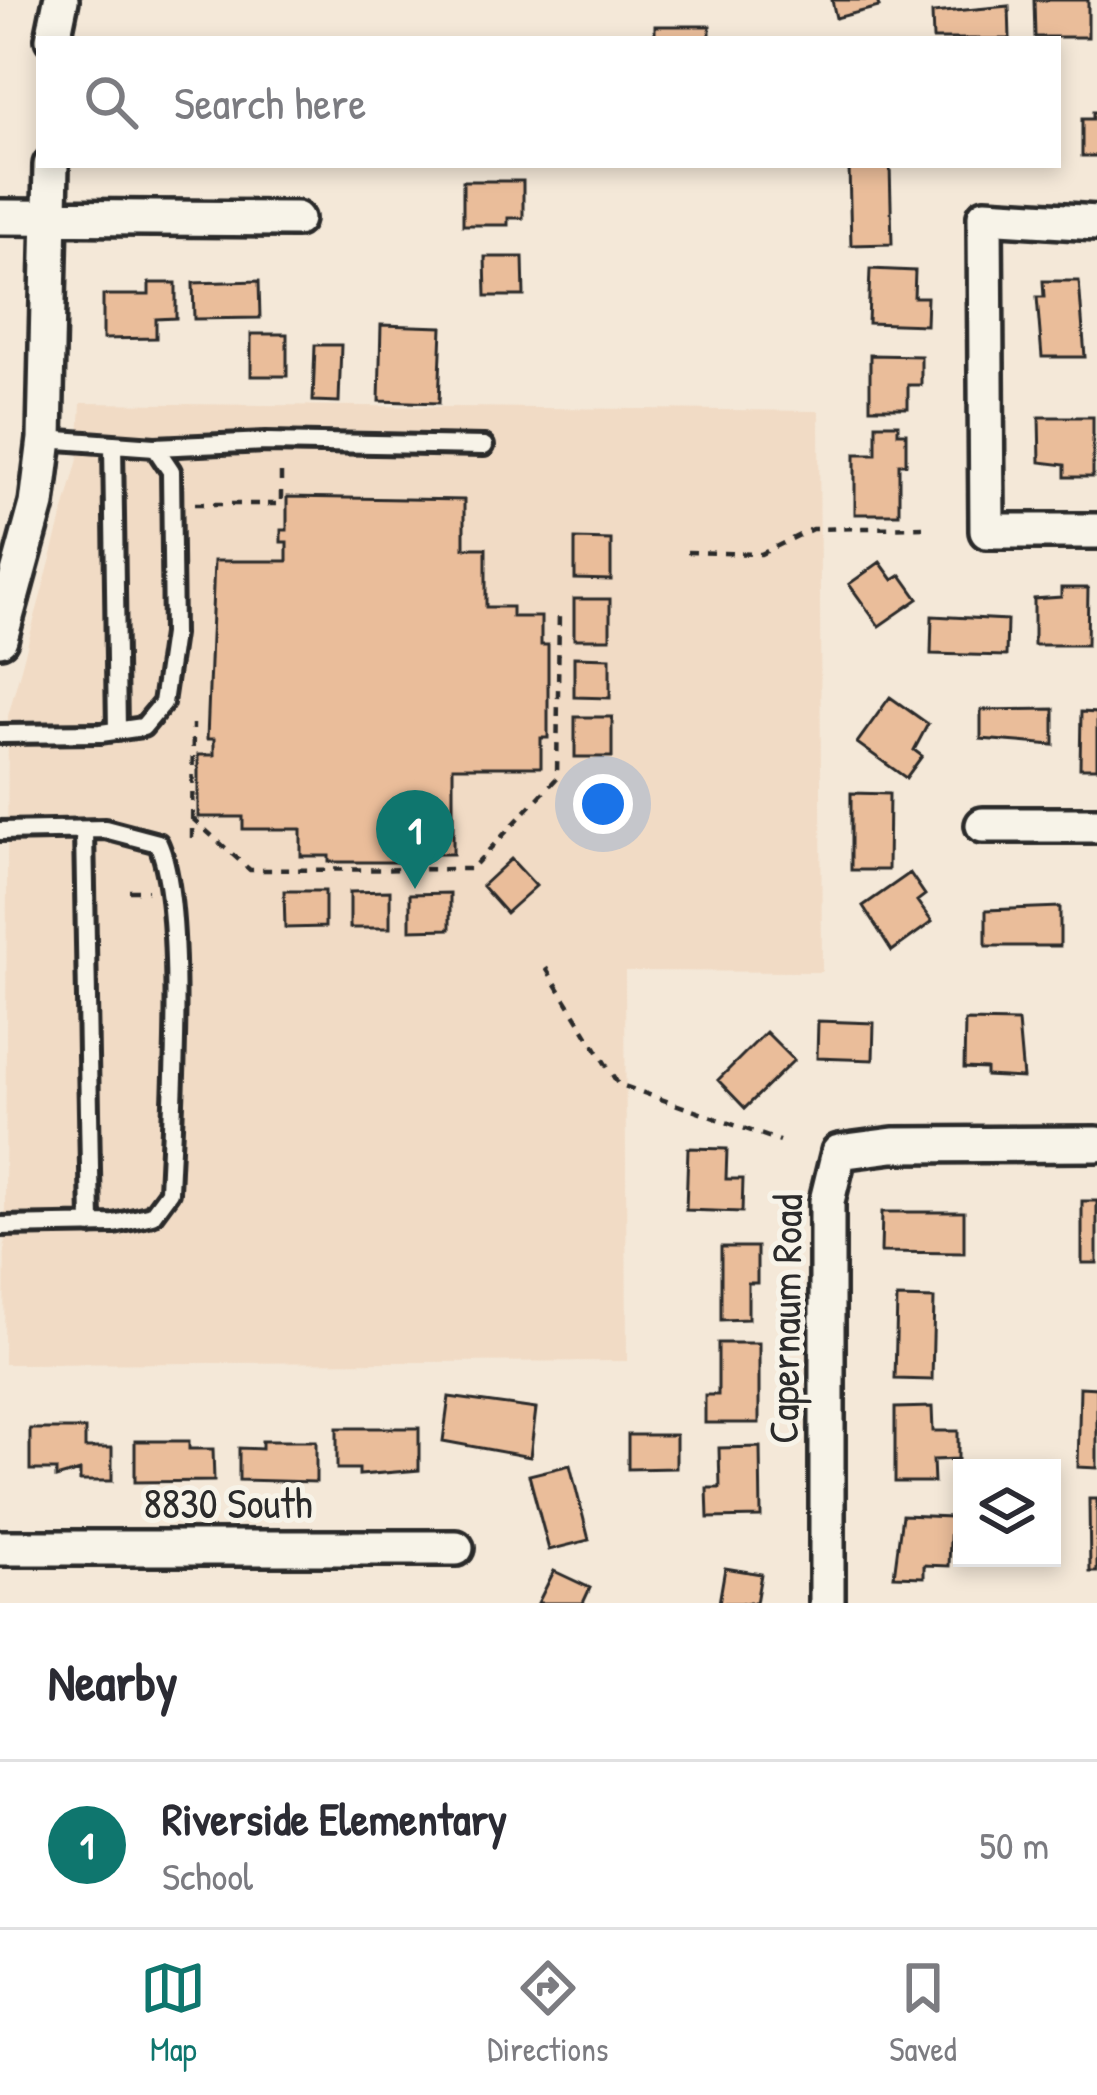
<!DOCTYPE html>
<html lang="en">
<head>
<meta charset="utf-8">
<style>
	:root { --surface:#fff; --page:#f7f7f7; --text:#2b2b33; --muted:#7c7c81; --line:#e1e1e2; --accent:#0f766e }
	body { margin:0; font-family:"Patrick Hand",sans-serif; background:var(--page); color:var(--text) }
	.controls { position:absolute; right:36px; bottom:36px; display:grid; overflow:hidden; border-radius:0px; box-shadow:0 6px 18px #0003 }
	.controls button { width:108px; height:108px; display:grid; place-items:center; padding:0; border:0; border-bottom:3px solid var(--line); background:var(--surface); color:var(--text); font:60px sans-serif }
	.you { position:absolute; left:603px; top:804px; width:42px; height:42px; margin:-30px; border:9px solid #fff; border-radius:50%; background:#1a73e8; box-shadow:0 0 0 18px #1a73e833 }
	.badge { display:grid; place-items:center; width:78px; height:78px; border-radius:50%; background:var(--accent); color:#fff; font-size:39px; font-weight:700 }
	.pin { position:absolute; translate:-50% -99px; filter:drop-shadow(0 3px 6px #0008) }
	.pin::after { content:''; position:absolute; top:63px; width:42px; height:36px; background:inherit; clip-path:polygon(0 0,100% 0,50% 100%) }
	.list { margin:0; padding:0; list-style:none }
	h2 { display:flex; justify-content:space-between; align-items:center; height:156px; margin:0; padding:0 48px; font-size:51px }
	h2 small { font-size:39px; font-weight:400; color:var(--muted) }
	.list li { display:grid; grid-template-columns:78px 1fr auto; gap:36px; align-items:center; box-sizing:border-box; height:168px; padding:0 48px; border-top:3px solid var(--line) }
	.list b { display:block; font-size:45px; white-space:nowrap }
	.list p { margin:0; font-size:39px; white-space:nowrap; color:var(--muted) }
	.list em { font-size:39px; font-style:normal; color:var(--muted) }
	.icon { flex:none; width:66px; height:66px; fill:none; stroke:currentColor; stroke-width:2; stroke-linecap:round; stroke-linejoin:round }
	.map { position:relative; flex:none; width:1097px; height:1603px; overflow:hidden }
	.search { position:absolute; background:var(--surface); box-shadow:0 6px 18px #0003; left:36px; right:36px; top:36px; height:132px; display:flex; align-items:center; gap:30px; box-sizing:border-box; padding:0 42px; border-radius:0px; color:var(--muted); font-size:45px }
	.sheet { height:324px; background:var(--surface) }
	nav { display:flex; justify-content:space-around; align-items:center; box-sizing:border-box; height:168px; border-top:3px solid var(--line); background:var(--surface); font-size:33px; color:var(--muted) }
	nav a { display:grid; justify-items:center; gap:6px }
	nav .on { color:var(--accent) }
	.map>svg:first-child { display:block }
	.built { fill:#f1dbc5 }
	.building { fill:#eabd9a; stroke:#2b2b2b; stroke-width:3 }
	.lines { fill:none; stroke-linecap:round; stroke-linejoin:round }
	.service-casing { stroke:#2b2b2b; stroke-width:26 }
	.minor-casing { stroke:#2b2b2b; stroke-width:42 }
	.path { stroke:#2b2b2b; stroke-width:4.5; stroke-dasharray:9 9; stroke-linecap:butt }
	.service { stroke:#f7f3e8; stroke-width:16 }
	.minor { stroke:#f7f3e8; stroke-width:33 }
	.labels { text-anchor:middle; stroke-width:10; stroke-linejoin:round; paint-order:stroke }
	.street-label { font-size:42px; fill:#2b2b2b; stroke:#f7f3e8 }
</style>
</head>
<body>
<div class="map">
<svg width="1097" height="1603" viewBox="0 0 1097 1603">
	<rect width="100%" height="100%" fill="#f4e8d8"/>
	<filter id="ink" filterUnits="userSpaceOnUse"><feTurbulence type="fractalNoise" baseFrequency=".00833" numOctaves="2"/><feDisplacementMap in="SourceGraphic" scale="24" xChannelSelector="R" yChannelSelector="G"/><feConvolveMatrix kernelMatrix="1 2 1 2 8 2 1 2 1" color-interpolation-filters="sRGB"/></filter>
	<g filter="url(#ink)">
		<path class="built" d="M81 403 819 411 822 972 625 971 627 1361 4 1364 8 716 78 459Z"/>
		<path class="building" d="M832 0H877L879 7 836 18Z
			M1034 0H1088V37H1035Z
			M1009 6 1010 39H933L932 13Z
			M655 26H710V39H655Z
			M1093 112H1097V156H1082V119H1093Z
			M890 166 892 244 851 245 849 167Z
			M463 181H523V218H508V225H463Z
			M485 257H523L524 296H486Z
			M870 269 915 271 914 297H927L926 325 868 323Z
			M259 281 260 318 194 319 193 283Z
			M1043 281H1079L1085 357H1042L1037 297H1044Z
			M149 283H176V318L156 319V338L103 339V295H149Z
			M381 325 442 327 439 403 379 401Z
			M251 334H287V376H251Z
			M315 345H341L339 402 313 401Z
			M870 355 921 356V385H908V408H870Z
			M1039 417H1093V477H1065V465L1040 462Z
			M876 424H898V433H906V464H899V514H855V454H876Z
			M287 497 464 500V548H486V607H512V617H541V645H548V738H541V767H453V854H425V862H329V856H301V829H243V817H198V755H214V739H207L214 561H287V542H281V530H287Z
			M575 539 611 540V580L575 579Z
			M880 562 893 580 901 575 918 599 879 626 849 584Z
			M1061 588H1088L1087 645H1034V599L1061 597Z
			M574 599H610V639H574Z
			M932 616 1007 620 1006 656 931 654Z
			M574 657 610 658V698L574 697Z
			M890 697 928 724 914 750 922 756 906 778 857 743Z
			M1054 709V745L981 739V710Z
			M1081 712 1097 713V768H1080Z
			M575 717H612V757H575Z
			M851 793 889 794 888 870H851Z
			M511 859 536 886 506 913 482 886Z
			M910 873 925 895 917 901 932 922 892 951 863 906Z
			M284 891H325V927L285 928Z
			M390 891V928H350V892Z
			M450 893V929L410 930V894Z
			M1060 907V946H986V910Z
			M818 1021 874 1023 873 1060 817 1058Z
			M965 1021 1018 1022 1023 1078 986 1076V1069L964 1068Z
			M766 1032 794 1060 745 1108 718 1080Z
			M688 1148 727 1149 726 1179H743L742 1212 686 1210Z
			M1082 1201H1097V1263H1082Z
			M882 1212H964V1253L881 1252Z
			M721 1247H757V1283H748V1319L721 1320Z
			M897 1298 934 1299 932 1380 895 1379Z
			M718 1343H759V1423H705V1395H718Z
			M1080 1387 1097 1388V1468L1078 1467Z
			M449 1397 536 1409 530 1457 443 1441Z
			M932 1407 933 1431H958V1459L933 1460 934 1482H895V1408Z
			M337 1428H419V1470L359 1475V1469H337Z
			M30 1429H85V1448H112V1481H80V1471L56 1478V1470H30Z
			M628 1435H676V1468L628 1469Z
			M135 1441H189V1449H213L214 1481 135 1482Z
			M262 1441H316V1482L239 1480V1448L262 1449Z
			M760 1447 761 1517 708 1518 707 1488H720L719 1448Z
			M570 1465 589 1540 549 1550 529 1475Z
			M1089 1499H1097V1572H1090Z
			M902 1515 951 1517 949 1566 924 1565V1577L894 1576Z
			M725 1568 761 1574 756 1603H719Z
			M554 1571 590 1588 583 1603H538Z"/>
		<g class="lines">
			<defs>
				<path id="service" d="M113 444 117 731
					M155 447 266 442 484 446
					M0 734 101 733 143 727 163 703 173 634 171 471 155 447 45 439
					M84 830 91 1225
					M0 831 105 829 158 843C187 905 172 1115 169 1192L152 1215 114 1224 0 1226"/>
				<path id="minor" d="M53 39 61 0
					M0 217 296 219
					M1097 223 985 216 987 531H1097
					M0 639 37 504 45 439 51 165
					M983 825H1097
					M0 1548H456
					M827 1603V1201L839 1152 893 1145 1097 1144"/>
			</defs>
			<use href="#service" class="service-casing"/>
			<use href="#minor" class="minor-casing"/>
			<path class="path" d="M195 504H281V466
				M687 552 761 554 812 529 923 527
				M192 818 250 870 471 869 557 778 559 609
				M192 838 193 724
				M129 891H148
				M546 968 618 1084 780 1141"/>
			<use href="#service" class="service"/>
			<use href="#minor" class="minor"/>
		</g>
	</g>
	<g class="labels">
		<g class="street-label">
			<text transform="translate(785 1319) rotate(-89)" y="15">Capernaum Road</text>
			<text x="228" y="1518">8830 South</text>
		</g>
	</g>
</svg>
<div class="controls">
<button><svg class="icon" aria-label="layers" viewBox="0 0 24 24"><path d="M12 4l9 5-9 5-9-5zM3 14l9 5 9-5"/></svg></button>
</div>
<div class="you"></div>
<div class="pin badge" style="left:415px;top:889px">1</div>
<div class="search"><svg class="icon" aria-label="search" viewBox="0 0 24 24"><circle cx="10" cy="10" r="6"/><path d="M15 15l6 6"/></svg>Search here</div>
</div>
<section class="sheet">
<h2>Nearby<small></small></h2>
<ul class="list">
<li><span class="badge">1</span><div><b>Riverside Elementary</b><p>School</p></div><em>50 m</em></li>
</ul>
</section>
<nav>
<a class="on"><svg class="icon" aria-label="map" viewBox="0 0 24 24"><path d="M3 6l6-2 6 2 6-2v14l-6 2-6-2-6 2zM9 4v14M15 6v14"/></svg>Map</a>
<a><svg class="icon" aria-label="directions" viewBox="0 0 24 24"><path d="M12 3l9 9-9 9-9-9zM9 14v-3h6M13 9l2 2-2 2"/></svg>Directions</a>
<a><svg class="icon" aria-label="saved" viewBox="0 0 24 24"><path d="M7 4h10v16l-5-4-5 4z"/></svg>Saved</a>
</nav>
</body>
</html>
